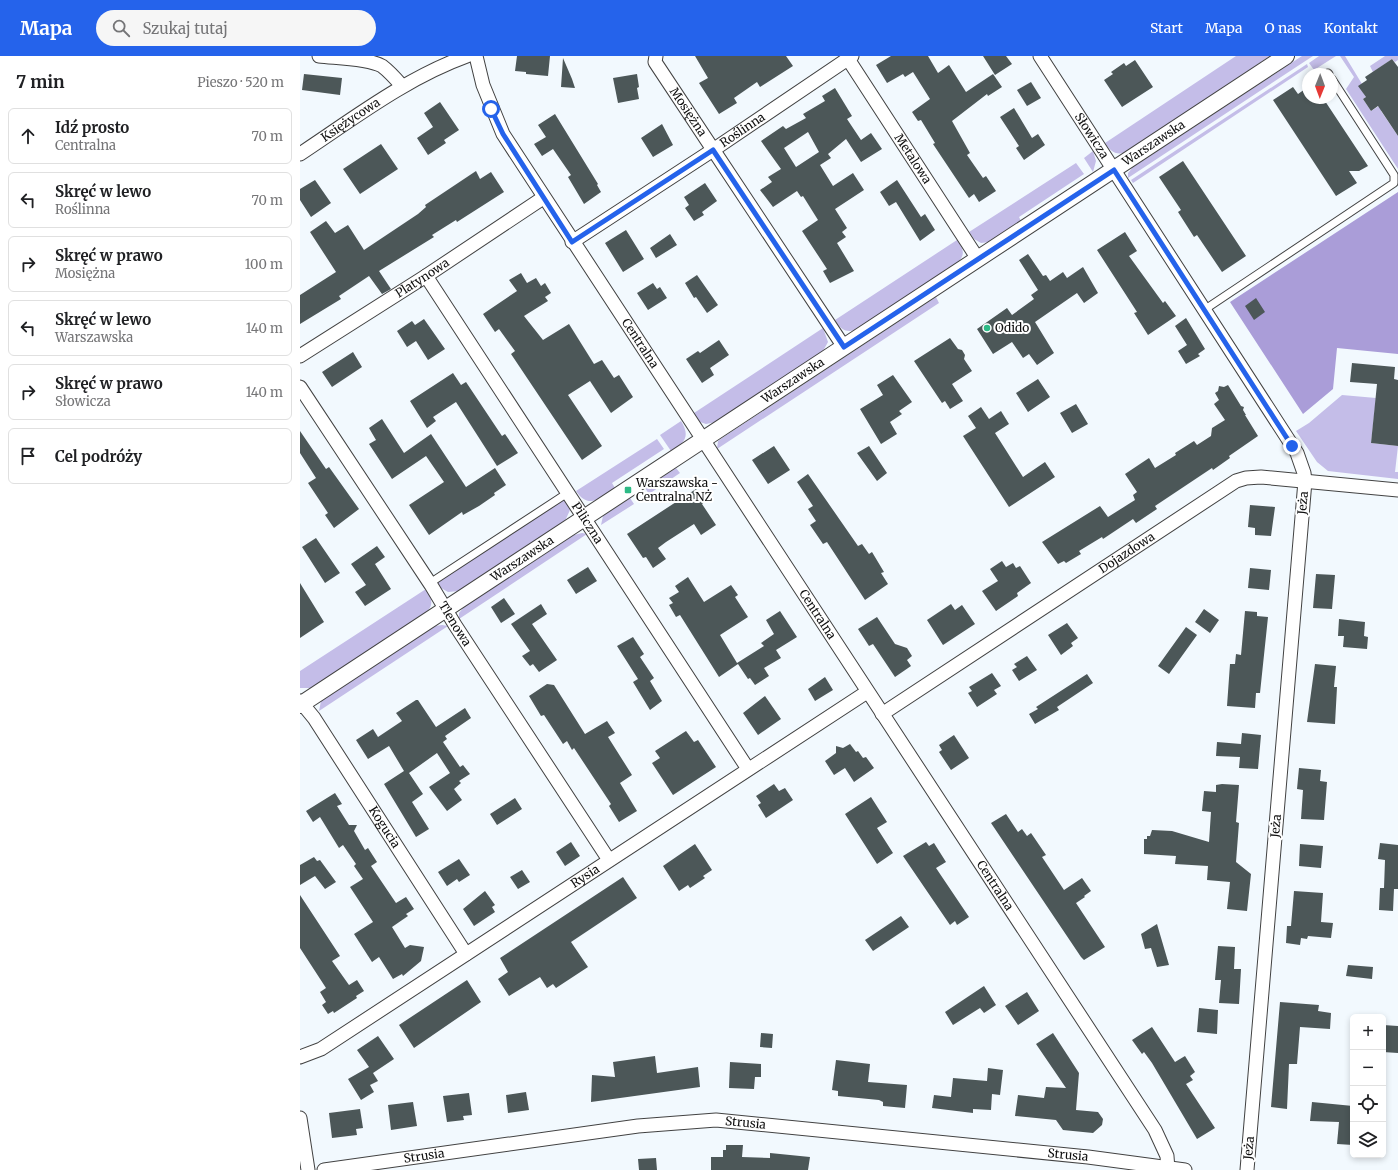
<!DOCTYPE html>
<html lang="pl">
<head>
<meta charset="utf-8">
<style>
	:root { --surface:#fff; --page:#f6f6f6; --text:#202124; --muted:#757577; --line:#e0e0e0; --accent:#2563eb }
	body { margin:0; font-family:Merriweather,serif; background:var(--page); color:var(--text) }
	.controls { position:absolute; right:12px; bottom:12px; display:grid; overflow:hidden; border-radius:6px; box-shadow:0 2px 6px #0003 }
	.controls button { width:36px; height:36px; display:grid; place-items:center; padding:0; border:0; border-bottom:1px solid var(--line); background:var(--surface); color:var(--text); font:20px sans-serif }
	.compass { position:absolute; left:1002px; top:12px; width:36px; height:36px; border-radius:50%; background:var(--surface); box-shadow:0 2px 6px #0003; rotate:181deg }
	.stop { position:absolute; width:12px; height:12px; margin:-9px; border:3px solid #2563eb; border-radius:50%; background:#fff }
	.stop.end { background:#2563eb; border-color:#fff; box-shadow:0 1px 4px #0008 }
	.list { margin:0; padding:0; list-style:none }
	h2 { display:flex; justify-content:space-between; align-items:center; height:52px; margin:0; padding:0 16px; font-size:17px }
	h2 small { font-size:13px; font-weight:400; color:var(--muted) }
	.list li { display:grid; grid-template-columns:26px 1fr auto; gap:12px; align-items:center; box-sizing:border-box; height:56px; margin:0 8px 8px; padding:0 8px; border:1px solid var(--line); border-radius:6px }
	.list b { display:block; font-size:15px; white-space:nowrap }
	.list p { margin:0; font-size:13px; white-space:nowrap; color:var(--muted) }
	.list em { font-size:13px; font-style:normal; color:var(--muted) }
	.icon { flex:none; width:22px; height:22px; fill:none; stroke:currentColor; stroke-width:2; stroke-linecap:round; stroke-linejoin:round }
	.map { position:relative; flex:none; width:1098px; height:1114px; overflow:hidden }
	header { display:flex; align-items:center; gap:24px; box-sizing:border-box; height:56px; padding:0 20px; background:var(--accent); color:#fff }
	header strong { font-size:19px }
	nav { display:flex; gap:22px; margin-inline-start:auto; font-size:14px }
	.search { width:280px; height:36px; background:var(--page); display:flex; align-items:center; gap:10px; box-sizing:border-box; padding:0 14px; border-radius:22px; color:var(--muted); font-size:15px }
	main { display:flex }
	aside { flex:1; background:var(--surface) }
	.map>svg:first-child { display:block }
	.green { fill:#c4bde8 }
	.forest { fill:#aa9dd8 }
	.building { fill:#4c5758; fill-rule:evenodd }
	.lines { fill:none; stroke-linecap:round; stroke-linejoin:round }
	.service-casing { stroke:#424242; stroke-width:9 }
	.minor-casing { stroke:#424242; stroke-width:15 }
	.tertiary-casing { stroke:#424242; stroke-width:18 }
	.service { stroke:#fff; stroke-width:7 }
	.minor { stroke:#fff; stroke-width:13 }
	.tertiary { stroke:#fff; stroke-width:16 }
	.route { stroke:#2563eb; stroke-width:5 }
	.poi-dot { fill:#2dba86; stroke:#fff; stroke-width:1.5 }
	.labels { text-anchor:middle; stroke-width:4; stroke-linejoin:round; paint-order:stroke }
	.street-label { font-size:12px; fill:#0f0f0f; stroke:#fff }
	.poi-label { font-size:12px; fill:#0f0f0f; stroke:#fff; text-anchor:start }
</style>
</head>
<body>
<header>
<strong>Mapa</strong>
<div class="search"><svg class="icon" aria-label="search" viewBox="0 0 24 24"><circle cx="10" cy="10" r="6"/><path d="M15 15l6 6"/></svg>Szukaj tutaj</div>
<nav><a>Start</a><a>Mapa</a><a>O nas</a><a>Kontakt</a></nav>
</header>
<main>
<aside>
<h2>7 min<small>Pieszo · 520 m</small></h2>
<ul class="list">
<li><svg class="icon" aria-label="ahead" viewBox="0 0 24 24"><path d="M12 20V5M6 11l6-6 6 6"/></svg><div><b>Idź prosto</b><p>Centralna</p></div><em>70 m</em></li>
<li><svg class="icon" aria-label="left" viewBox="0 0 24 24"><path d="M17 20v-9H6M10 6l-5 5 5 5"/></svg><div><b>Skręć w lewo</b><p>Roślinna</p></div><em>70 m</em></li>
<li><svg class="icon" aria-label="right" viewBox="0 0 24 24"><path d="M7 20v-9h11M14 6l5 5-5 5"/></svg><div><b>Skręć w prawo</b><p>Mosiężna</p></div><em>100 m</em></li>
<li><svg class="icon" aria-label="left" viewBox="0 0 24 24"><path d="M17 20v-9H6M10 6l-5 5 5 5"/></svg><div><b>Skręć w lewo</b><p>Warszawska</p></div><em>140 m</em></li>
<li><svg class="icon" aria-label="right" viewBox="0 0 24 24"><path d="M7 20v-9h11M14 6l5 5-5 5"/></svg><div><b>Skręć w prawo</b><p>Słowicza</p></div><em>140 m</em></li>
<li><svg class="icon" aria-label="arrive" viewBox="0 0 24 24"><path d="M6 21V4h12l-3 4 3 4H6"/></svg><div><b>Cel podróży</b></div></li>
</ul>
</aside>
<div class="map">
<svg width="1098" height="1114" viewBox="0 0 1098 1114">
	<rect width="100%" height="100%" fill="#f2f9fe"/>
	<path class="green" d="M936 0H970L824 97C814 99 810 94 805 87Z
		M1002 0H1013L828 122V117L833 111Z
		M1019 0H1036L1014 14 1009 7Z
		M1040 0H1045L1062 28 1059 30 1066 41 1063 43 1071 55 1092 42 1095 46 1081 55 1098 80V113L1046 33 1054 21Z
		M1085 0H1098V4L1095 6 1092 3 1073 16 1070 10Z
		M1007 8 1008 11 833 127 831 124Z
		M793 95 796 105 793 116 784 102Z
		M776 107 784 118 719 161 721 165 689 186 681 187 674 183 669 176Z
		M657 184C663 192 666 198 658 206L556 274C545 277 540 273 535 264Z
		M636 241 639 247 417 393 418 385 425 380Z
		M523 272 528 286 523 295 416 366 406 368 400 366 394 357Z
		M1042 339 1076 342 1071 387 1098 390 1095 416H1098V423L1028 415 1017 406 996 375 1009 367Z
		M381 365C391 381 384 387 371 395L360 379Z
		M357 383 364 393 312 427 315 432C300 442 289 454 276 435Z
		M376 412 380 417 349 438 345 432Z
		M265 442 270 454 265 465 159 535 148 536 141 532 137 525Z
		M330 442 334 448 301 469 303 460Z
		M282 477 287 478 159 563V557L164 551 274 479Z
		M126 533C131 541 135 549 126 556L12 632H0V615Z
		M142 569 148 570 19 655 21 645 135 570Z"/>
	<path class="forest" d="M1098 136V298L1037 292 1033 333 1003 358 930 246Z"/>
	<path class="building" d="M217 0H250L248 20 226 18V16L215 15Z
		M395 0H486L493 10 460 31 457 26 434 42 437 47 419 58 399 27 408 22Z
		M591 0H628L638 17 649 9 666 36 693 18 702 31 688 40 687 38 652 65 670 97 667 99 683 122 686 120 696 135 679 146 674 138 669 142 633 88 635 87 621 64 618 65 612 56 630 43 613 16 605 21 603 18 587 27 576 9Z
		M683 0H706L712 8 695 19Z
		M263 2 272 23 275 32 261 31Z
		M1092 3 1098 11V80L1078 50 1071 55 1063 43 1066 41 1058 30 1067 24 1065 21Z
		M835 4 853 31 822 51 804 24 813 18 811 16 824 7 826 10Z
		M4 18 42 22 40 39 2 34Z
		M337 18 339 31 337 32 339 43 318 47 313 22Z
		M731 26 741 42 727 50 717 34Z
		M993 31 998 38 1008 31V42H1023L1068 110 1059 115H1049L1057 127 1036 140 973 44Z
		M535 32 552 60 547 63 561 84 571 77 582 93 561 106 546 83 528 98 531 102 520 109 533 130 553 117 564 134 535 153 547 172 542 176 546 181 537 187 554 215 530 227 523 215 527 213 502 175 518 164 503 140 501 141 497 135 473 151 460 134 472 126 468 121 481 113 461 85 483 70 486 73 506 62 503 58 525 45 522 40ZM508 76 519 96 496 111 484 92Z
		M140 46 159 74 144 84 146 87 128 99 117 82 133 71 124 57Z
		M714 52 732 82 738 78 745 89 724 104 716 92 719 90 700 61Z
		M255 58 298 128 297 129 301 136 284 148 268 121 271 119 253 93 242 100 234 88 246 81 238 69Z
		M362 68 373 89 353 101 341 82Z
		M81 88 98 113 60 138 43 113Z
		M883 105 946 200 922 216 897 179 894 181 878 156 881 154 859 121Z
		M176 115 180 123 191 116 204 136 157 166 156 164 132 179 134 181 79 215 91 233 82 238 69 220 39 240 41 243 0 268V239L36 216 10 176 26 165 35 177 48 169 64 194 118 158 126 151 125 149Z
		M15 124 31 147 11 161 0 144V133Z
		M597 124 621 161 625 158 635 174 620 185 596 146 589 150 580 136Z
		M405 127 417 145 402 156 404 159 394 165 385 152 389 149 384 141Z
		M326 174 344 203 323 216 305 187Z
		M825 176 837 195 829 200 863 247 865 245 876 260 848 279 834 257 837 256 797 194Z
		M370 178 377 189 356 202 350 192Z
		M728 198 743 220 746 219 750 225 763 216 767 222 783 211 798 237 784 247 777 237 735 266 754 297 737 309 729 298 723 302 712 286 693 298 677 273 707 252 712 259 734 243 731 239 738 234 719 204Z
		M221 217 227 227 236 222 241 230 245 227 251 237 245 241 248 245 224 260 243 284 269 268 294 308 302 304 314 322 319 319 333 341 311 357 290 325 268 339 302 390 282 404 211 298 215 295 199 273 195 276 183 258 217 235 209 224Z
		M397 219 418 249 407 257 396 241 394 242 385 227Z
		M353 227 357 233 360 231 367 242 348 254 337 237Z
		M956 242 965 256 954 264 945 250Z
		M886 262 905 293 898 298 900 300 886 308 878 295 887 289 875 270Z
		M124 263 145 293 128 304 116 285 107 291 97 275 112 265 115 269Z
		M650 282 658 293 662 294 665 299 664 303 672 315 652 328 663 345 650 353 645 345 642 347 614 305Z
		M419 284 429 299 410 312 414 319 402 327 386 303 398 295 400 297Z
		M53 296 62 311 32 331 22 316Z
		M1052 307 1095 311 1094 323 1098 324V390L1071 387 1077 328 1050 326Z
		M153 317 161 329 166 326 202 380 205 378 218 397 197 410 156 346 133 361 136 365 127 372 110 345Z
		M593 319 612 346 599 355 602 358 590 366 597 378 581 388 560 353 583 339 577 329Z
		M738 323 750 341 728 356 716 337Z
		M928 329 941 350 944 351 943 354 946 359H945L958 380 929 400 930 402 913 414 912 412 855 450 857 453 836 467 833 463 803 483 802 481 779 495 781 498 766 507 764 505 758 508 742 486 800 450 808 461 835 444 833 439 837 436 825 418 849 402 855 412 876 399 875 397 894 385 897 389 911 380 912 372 925 364 914 348 919 344 915 337 918 335 919 330 924 331Z
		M776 348 788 368 772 377 760 357Z
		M681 351 689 363 701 355 709 368 695 377 723 421 745 406 755 421 709 451 663 380 676 372 668 360Z
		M82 363 104 397 131 378 166 431 195 412 206 429 194 437 195 439 179 450 163 459 162 456 129 479 109 449 144 426 126 400 92 423 69 388 76 384 69 372Z
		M0 375 26 413 29 411 59 453 34 472 25 459 28 457 8 427 16 422 0 397Z
		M474 390 490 414 468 428 452 404Z
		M569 390 587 417 577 425 557 397Z
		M508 418 558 490 562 488 569 498 572 496 584 516 581 517 588 528 565 544 527 486 523 488 510 469 516 465 508 453 513 450 497 426Z
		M396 433 404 446 402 448 416 469 401 479 394 468 366 486 358 492 366 503 353 512 346 501 343 502 327 478Z
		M950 449 975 451 971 480 955 479V472L948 471Z
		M16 482 40 517 25 527 2 491Z
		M77 490 85 501 75 508 91 533 65 550 55 536 66 529 51 508Z
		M702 505 706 511 713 507 716 512 720 510 731 527 717 537 718 540 696 555 682 535 698 525 690 513Z
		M288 511 297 525 276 538 267 524Z
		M950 512 971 514 969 534 948 532Z
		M1016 518 1035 519 1032 553 1013 552Z
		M388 521 404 546 431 529 438 539 435 541 448 561 420 579 437 607 464 590 461 587 474 578 466 564 480 555 497 581 476 594 481 602 464 612 469 620 455 629 450 622 448 623 438 608 419 621 380 559 376 561 369 549 373 547 369 542 379 536 375 530Z
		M0 527 24 566 0 582Z
		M204 542 215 558 201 567 191 551Z
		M241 548 247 558 232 568 257 604 239 616 233 608 230 610 222 600 230 595 211 568Z
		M651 548 655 554 662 549 675 568 643 589 627 564Z
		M904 553 919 564 910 577 895 566Z
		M945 555 957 556V560L968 561 960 637H956L955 652 927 650 930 608H935L936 598 941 599Z
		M577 561 595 588 607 592 612 600 607 604 611 610 595 621 573 588 569 590 558 573Z
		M1039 563 1065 566 1064 580 1068 581 1067 593 1043 591 1044 580H1038Z
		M767 567 778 582 771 587 773 590 761 599 748 579Z
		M886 571 897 579 869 618 858 610Z
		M333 581 344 598 340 601 354 622 350 625 362 645 350 654 333 626 338 623 317 590Z
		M727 600 737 614 719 625 712 614 717 611 714 608Z
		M1015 608 1036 610 1034 631H1037L1035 668 1007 666Z
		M692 617 701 630 694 634 697 638 677 651 668 637 672 635 669 631Z
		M787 618 793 627 757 651 759 654 735 668 729 658 738 653 736 651Z
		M525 621 533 634 515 645 508 633Z
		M247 628 254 629 285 678 307 665 315 677 308 681 332 719 320 727 337 755 319 766 309 750 311 748 274 692 272 694 267 685 263 688 244 659 241 660 229 640Z
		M465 640 481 663 458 679 443 657Z
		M116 644H118L136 671 165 652 171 662 145 680 147 683 143 686 160 711 163 709 170 718 159 725 161 727 154 733 162 744 147 755 129 731 150 717 137 697 109 717 123 738 112 746 129 773 116 781 84 728 104 715 89 690 68 703 56 684 73 673 78 681 102 665 96 657Z
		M386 675 394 686 398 684 416 711 373 739 352 707 360 702 355 695Z
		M942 677 961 679 958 713 939 712 940 701 916 700 917 686 941 688Z
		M654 679 669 702 651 714 639 696 642 694 639 689Z
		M550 688 556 696 558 695 563 702 566 701 574 712 554 726 545 712 534 719 525 705 536 697V690L543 692Z
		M999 712 1021 714 1020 725 1027 726 1024 764 1001 763 1003 734 997 733Z
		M474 728 479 735 485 732 493 744 466 762 458 749 461 747 456 740Z
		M922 728 939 729 936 766 939 767 936 806 951 818 947 855 927 853 930 826 907 824 908 810 875 808 876 800 844 798V783H847V780H850L852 774 872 775 909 786 911 756 902 755 904 735 916 736V729Z
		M35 737 42 748 37 750 49 769H57L54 775 65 794 68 792 77 806 71 810 96 847 106 841 114 853 106 858 108 860 92 871 105 892 110 889 124 891 121 905 103 920 102 918 93 923 79 901 72 906 54 878 73 866 50 831 63 823 54 810 56 808 43 789 39 792 20 761 13 766 6 755Z
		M571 741 587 766 577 772 593 797 577 808 545 758Z
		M215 742 222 753 197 769 190 758Z
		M706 758 718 776 722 773 727 780 731 777 746 799 742 801 764 834 782 822 791 835 784 840 785 841 776 847 805 891 784 904 781 901 691 767Z
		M271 786 280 800 265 810 256 796Z
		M626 786 629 790 634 787 646 806 636 812 669 861 657 869 655 865 650 869 603 800Z
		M1080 787 1098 789V833H1094L1093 855 1079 854 1080 832H1086H1084L1085 804 1078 803Z
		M395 788 412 814 403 820 405 822 390 832 388 829 379 835 363 810Z
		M1000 788 1023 790 1021 812 999 810Z
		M14 801 17 805 20 804 36 826 25 833 15 820 0 829V809Z
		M159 803 170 819 159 826 157 823 147 830 138 816Z
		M222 814 230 826 218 833 210 821Z
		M323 821 337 842 271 886 288 911 256 932 253 928 247 932 240 921 209 940 198 923 208 916 200 902Z
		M185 835 195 849 192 851 195 856 174 870 163 853Z
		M994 835 1023 837 1021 866 1033 867 1031 882 1008 880 1007 883 1001 882 1000 889 986 887 987 870H991Z
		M0 839 40 900 32 905 49 929 57 924 64 935 56 940 57 942 34 957 33 955 28 958 22 949 26 946 20 936 26 932 0 892Z
		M601 860 609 871 573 895 565 884Z
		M857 868 869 909 857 911 851 892 845 893 841 878Z
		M918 890 935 891 934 913H941L939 948 919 947 921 924H915Z
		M1048 909 1073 911 1072 923 1046 920Z
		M167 924 181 946 114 992 99 969Z
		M684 930 696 949 684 957 680 952 653 969 645 956Z
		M727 936 739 955 718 969 705 950Z
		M980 946 1019 949 1018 955 1031 957 1030 973 1000 971 997 1008H989L987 1053 971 1051Z
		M899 952 918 954 917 978 897 976Z
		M1083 969 1098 970V997L1083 996Z
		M852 971 875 1006 885 1000 895 1016 890 1020 893 1024 886 1028 915 1072 897 1083 852 1007 844 996 842 998 832 984Z
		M461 977 473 978 472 992 460 991Z
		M753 977 779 1017 776 1054 798 1056 803 1063 802 1069 793 1077 763 1074 756 1064 715 1060 718 1039 744 1042 746 1031 766 1032 736 988Z
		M78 980 94 1003 73 1017 78 1025 70 1029 74 1036 61 1044 48 1023 69 1011 57 994Z
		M355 1000 357 1017 398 1011 400 1031 291 1046 292 1019 315 1021 313 1006Z
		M536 1004 570 1008 568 1026 607 1029 605 1052 583 1050V1046L579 1044 538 1040V1035L532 1034Z
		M430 1006 461 1008V1021H455L454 1033 429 1032Z
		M688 1012 703 1014 700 1039 692 1038 691 1054 673 1053V1057L632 1052 634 1039 651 1041 653 1022 687 1025Z
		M226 1036 229 1054 208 1057 206 1039Z
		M169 1037 172 1059 163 1060 164 1064 147 1066 143 1040Z
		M113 1046 117 1070 91 1074 88 1049Z
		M1012 1046 1053 1050V1089L1037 1088 1039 1066 1010 1065Z
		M60 1053 63 1072 56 1073 57 1079 32 1082 29 1057Z
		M426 1089H443L442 1101 470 1102V1097L510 1101 508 1114H411V1101H423V1094H426Z
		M356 1102 357 1114H339L338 1103Z"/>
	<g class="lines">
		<defs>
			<path id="service" d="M1028 17 1029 18
				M904 254 1094 127V119L1032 23
				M130 527 269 436"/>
			<g id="minor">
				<path d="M19 0C36 2 67 2 82 10 90 16 96 23 102 30"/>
				<path id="s1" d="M176 0 183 29 203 78 855 1074 867 1100 868 1114"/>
				<path id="s2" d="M356 0 355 6 544 291"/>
				<path id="s3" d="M740 0 997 397 1004 417 1005 425 947 1114"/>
				<path id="s4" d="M548 3 678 203"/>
				<path id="s5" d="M0 98C53 63 106 22 167 0"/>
				<path id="s6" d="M272 186 413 94 552 0"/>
				<path id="s7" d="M126 220 448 713"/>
				<path id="s8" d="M0 300 126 220 243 142"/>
				<path id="s9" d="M0 331 131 529 155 569 309 804"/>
				<path id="s10" d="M0 645 14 662 166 898"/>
				<path id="s11" d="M582 658 936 425 946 422 961 421 1098 434"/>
				<path id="s12" d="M0 1001 21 993 567 636"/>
				<path d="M0 1062 8 1114"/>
				<path id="s13" d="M24 1114 338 1070 416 1064 788 1101 885 1114"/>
			</g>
			<g id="tertiary">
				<path id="s14" d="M0 649 986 0"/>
			</g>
		</defs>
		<use href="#service" class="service-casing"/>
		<use href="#minor" class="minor-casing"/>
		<use href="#tertiary" class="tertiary-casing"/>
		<use href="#service" class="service"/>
		<use href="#minor" class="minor"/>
		<use href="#tertiary" class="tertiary"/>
	</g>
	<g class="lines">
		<path class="route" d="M191 53 203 78 272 186 413 94 544 291 814 114 992 390"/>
	</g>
	<g class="poi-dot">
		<circle cx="687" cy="272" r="4"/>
		<rect x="324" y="430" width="8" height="8" rx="2"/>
	</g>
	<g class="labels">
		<g class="street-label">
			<text dy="4" stroke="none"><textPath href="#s2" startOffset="66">Mosiężna</textPath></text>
			<text dy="4" stroke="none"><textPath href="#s5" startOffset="61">Księżycowa</textPath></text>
			<text dy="4" stroke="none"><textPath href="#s6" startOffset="204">Roślinna</textPath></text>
			<text dy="4" stroke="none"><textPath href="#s3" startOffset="95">Słowicza</textPath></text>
			<text dy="4" stroke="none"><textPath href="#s14" startOffset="1022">Warszawska</textPath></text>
			<text dy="4" stroke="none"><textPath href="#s4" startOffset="119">Metalowa</textPath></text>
			<text dy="4" stroke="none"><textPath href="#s8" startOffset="145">Platynowa</textPath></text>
			<text dy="4" stroke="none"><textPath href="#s1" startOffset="333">Centralna</textPath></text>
			<text dy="4" stroke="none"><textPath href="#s14" startOffset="590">Warszawska</textPath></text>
			<text transform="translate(1003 447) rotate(-85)" y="4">Jeża</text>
			<text dy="4" stroke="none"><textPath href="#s7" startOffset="295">Piliczna</textPath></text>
			<text dy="4" stroke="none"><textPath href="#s11" startOffset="293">Dojazdowa</textPath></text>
			<text dy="4" stroke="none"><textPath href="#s14" startOffset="266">Warszawska</textPath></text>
			<text dy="4" stroke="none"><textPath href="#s1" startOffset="657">Centralna</textPath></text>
			<text dy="4" stroke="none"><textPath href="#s9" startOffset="283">Tlenowa</textPath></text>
			<text transform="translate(976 770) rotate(-85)" y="4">Jeża</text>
			<text dy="4" stroke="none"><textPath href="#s10" startOffset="152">Kogucia</textPath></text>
			<text dy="4" stroke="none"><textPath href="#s12" startOffset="338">Rysia</textPath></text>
			<text dy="4" stroke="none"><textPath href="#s1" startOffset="981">Centralna</textPath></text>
			<text dy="4" stroke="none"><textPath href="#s13" startOffset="425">Strusia</textPath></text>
			<text transform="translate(949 1092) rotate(-85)" y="4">Jeża</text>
			<text dy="4" stroke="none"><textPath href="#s13" startOffset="749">Strusia</textPath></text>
			<text dy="4" stroke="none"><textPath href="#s13" startOffset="101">Strusia</textPath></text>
		</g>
		<g class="poi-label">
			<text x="695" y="276">Odido</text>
			<text x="336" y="431">Warszawska -<tspan x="336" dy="14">Centralna NŻ</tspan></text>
		</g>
	</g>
</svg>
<div class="controls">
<button>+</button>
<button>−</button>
<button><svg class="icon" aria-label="locate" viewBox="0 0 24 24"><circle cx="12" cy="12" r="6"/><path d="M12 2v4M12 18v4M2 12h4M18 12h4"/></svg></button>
<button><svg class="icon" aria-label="layers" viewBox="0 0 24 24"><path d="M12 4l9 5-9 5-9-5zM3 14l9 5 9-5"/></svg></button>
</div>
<svg class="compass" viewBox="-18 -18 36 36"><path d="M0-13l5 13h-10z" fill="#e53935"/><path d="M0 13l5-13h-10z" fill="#757577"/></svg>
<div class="stop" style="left:191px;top:53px"></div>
<div class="stop end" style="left:992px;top:390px"></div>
</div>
</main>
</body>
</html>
